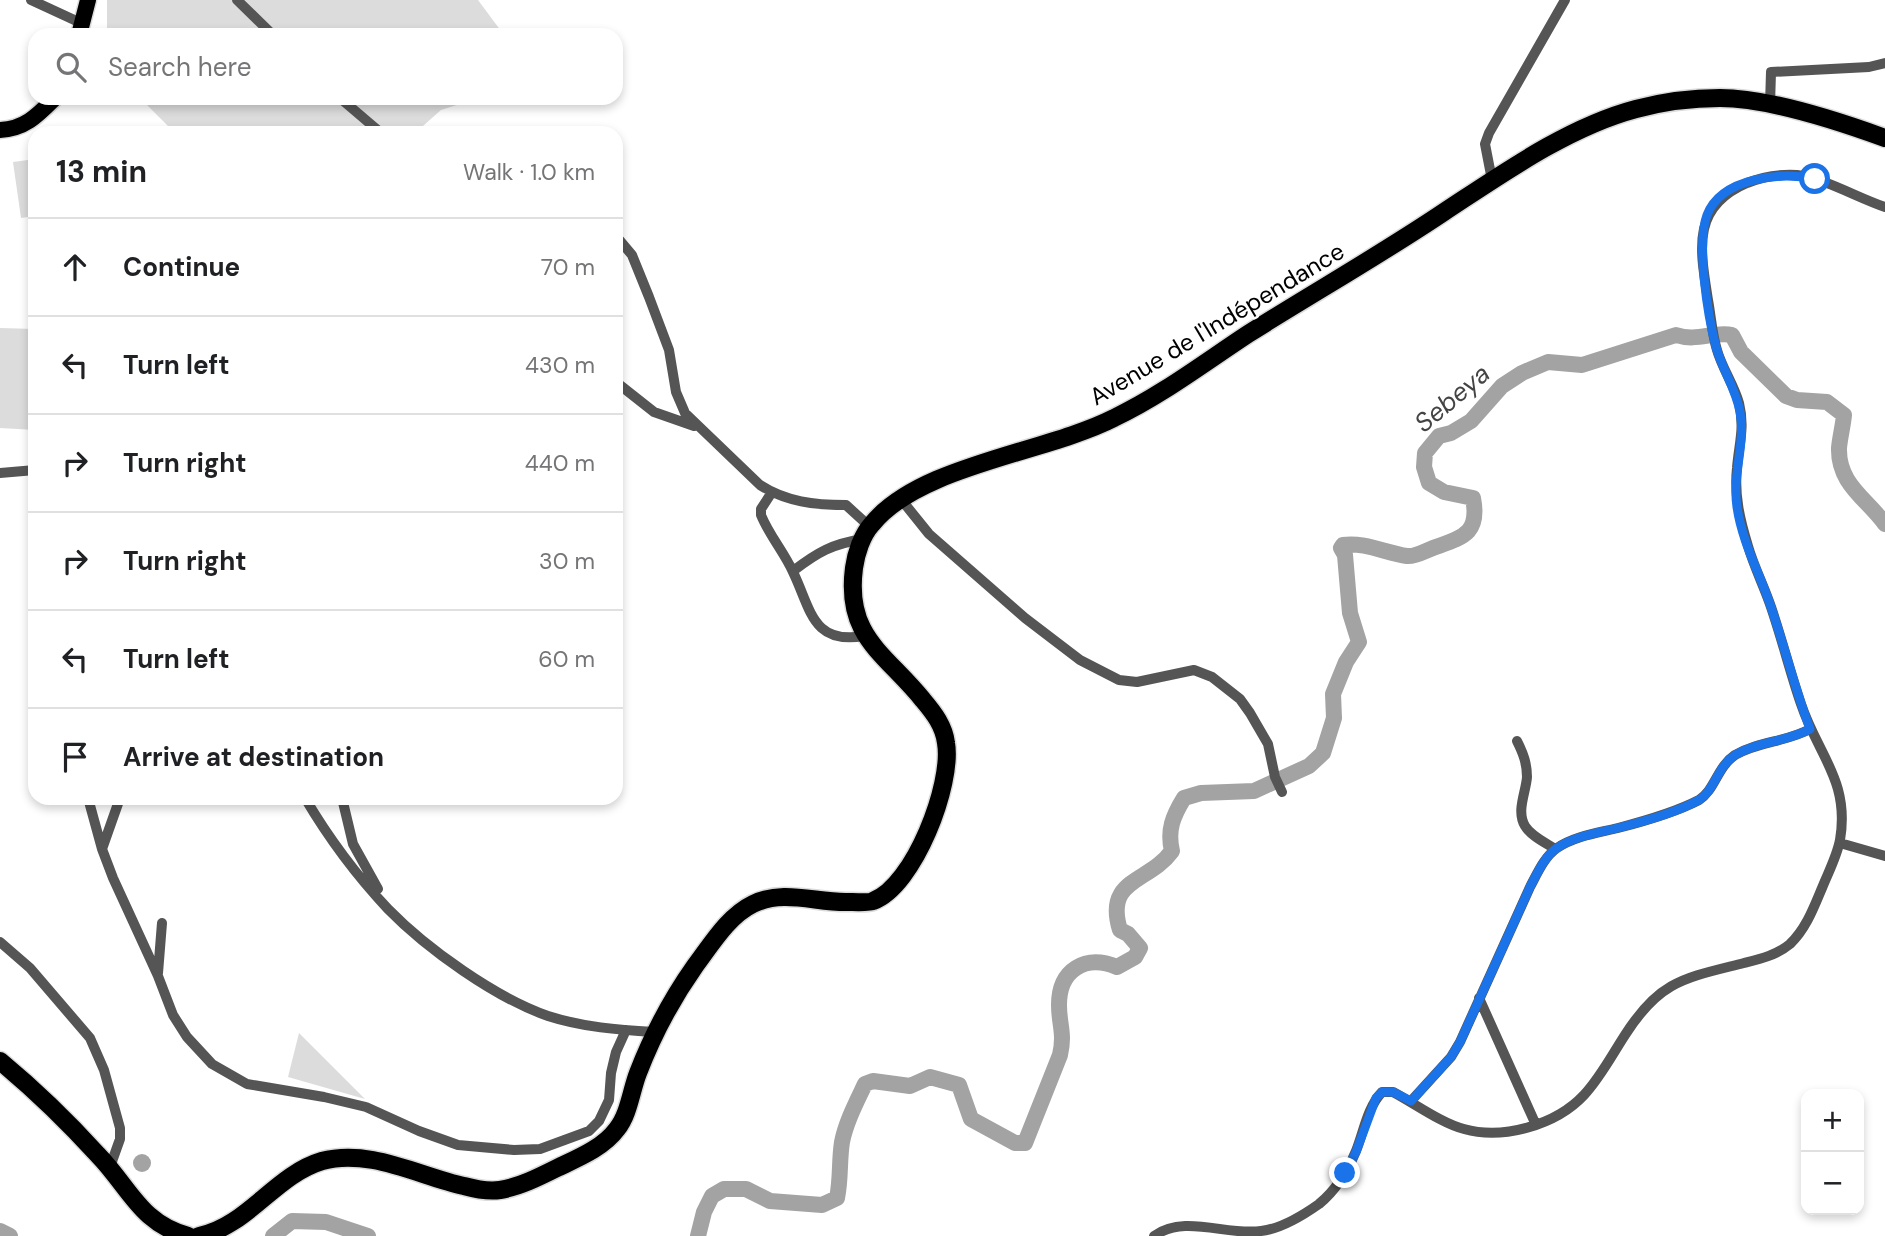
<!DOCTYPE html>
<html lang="en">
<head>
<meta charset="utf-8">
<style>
	:root { --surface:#fff; --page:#f2f2f2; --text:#202124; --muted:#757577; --line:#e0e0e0 }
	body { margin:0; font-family:"DM Sans",sans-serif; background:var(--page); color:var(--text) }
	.controls { position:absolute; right:21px; bottom:21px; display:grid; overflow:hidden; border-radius:14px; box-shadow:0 4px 10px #0003 }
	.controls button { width:63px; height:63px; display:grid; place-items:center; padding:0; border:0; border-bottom:2px solid var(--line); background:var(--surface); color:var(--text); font:35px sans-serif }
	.stop { position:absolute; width:21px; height:21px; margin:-16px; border:5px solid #1a73e8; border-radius:50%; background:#fff }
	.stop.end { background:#1a73e8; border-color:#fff; box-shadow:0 2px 7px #0008 }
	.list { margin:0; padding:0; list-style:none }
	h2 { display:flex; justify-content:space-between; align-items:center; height:91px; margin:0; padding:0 28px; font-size:30px }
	h2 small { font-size:23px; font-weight:400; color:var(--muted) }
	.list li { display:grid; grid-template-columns:46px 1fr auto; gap:21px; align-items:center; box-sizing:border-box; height:98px; padding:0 28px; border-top:2px solid var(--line) }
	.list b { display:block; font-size:26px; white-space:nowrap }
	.list em { font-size:23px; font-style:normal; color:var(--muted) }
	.icon { flex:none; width:38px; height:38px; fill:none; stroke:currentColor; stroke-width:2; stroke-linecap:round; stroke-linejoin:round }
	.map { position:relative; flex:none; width:1885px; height:1236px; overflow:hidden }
	.search { position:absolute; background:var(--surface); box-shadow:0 4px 10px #0003; left:28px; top:28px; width:595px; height:77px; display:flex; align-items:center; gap:18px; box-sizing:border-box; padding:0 24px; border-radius:21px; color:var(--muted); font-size:26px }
	.panel { position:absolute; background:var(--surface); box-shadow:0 4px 10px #0003; left:28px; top:126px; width:595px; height:679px; border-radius:21px }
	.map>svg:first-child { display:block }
	.green { fill:#dcdcdc }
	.water { fill:#a3a3a3 }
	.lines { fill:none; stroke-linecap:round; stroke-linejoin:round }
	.river { stroke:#a3a3a3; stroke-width:16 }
	.primary-casing { stroke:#dbdbdb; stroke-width:19 }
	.trunk-casing { stroke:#dbdbdb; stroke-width:21 }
	.minor { stroke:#555; stroke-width:10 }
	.primary { stroke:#000; stroke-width:16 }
	.trunk { stroke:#000; stroke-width:18 }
	.route { stroke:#1a73e8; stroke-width:9 }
	.labels { text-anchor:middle; stroke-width:5; stroke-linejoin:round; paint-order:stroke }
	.street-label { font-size:24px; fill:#000; stroke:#fff }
	.water-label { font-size:26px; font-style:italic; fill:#444; stroke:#fff }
</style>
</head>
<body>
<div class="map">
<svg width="1885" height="1236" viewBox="0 0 1885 1236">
	<rect width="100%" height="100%" fill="#fff"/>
	<path class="green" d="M107 0H478L504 35H107Z
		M140 98H479L441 110 415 133H175Z
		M35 159V216L21 218 13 162Z
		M0 328 35 329V430L0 428Z
		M299 1033 365 1099 288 1077Z"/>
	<path class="water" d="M133 1163a9 9 0 1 1 18 0a9 9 0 1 1-18 0Z"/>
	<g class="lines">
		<path class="river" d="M0 1231 10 1236
			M273 1236 292 1221 326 1222 368 1236
			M698 1236 704 1212 712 1196 724 1189H746L770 1201 822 1205 837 1198C841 1179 839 1161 842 1142 846 1122 856 1103 865 1084L873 1081 910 1086 930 1077 959 1085 971 1119 1015 1143H1025L1060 1055C1065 1033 1059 1025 1059 1005 1059 970 1085 954 1117 967L1135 957 1140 948 1128 934 1120 930C1104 878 1149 883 1172 851 1167 830 1173 816 1184 798L1201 793 1254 791 1309 766 1323 753 1334 718 1333 694 1346 662 1359 642 1350 613 1345 555 1341 548 1343 545C1365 542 1386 553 1407 556 1415 557 1425 551 1433 548 1463 537 1480 534 1473 498L1444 492 1429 483 1424 467 1425 453 1439 436 1451 433 1471 421 1502 386 1522 373 1548 362 1582 365 1676 335C1697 342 1714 331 1732 335L1741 352 1786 396 1797 400 1827 402 1844 415C1843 426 1840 437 1839 448 1838 484 1866 498 1885 524"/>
		<defs>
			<path id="primary" d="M79 35 88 0
				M0 130C25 129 38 115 55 98"/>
			<path id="trunk" d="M0 1061C35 1090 67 1121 98 1155 130 1188 140 1223 188 1236
				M199 1236C248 1226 275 1175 322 1161 369 1148 419 1176 464 1186 475 1189 488 1192 500 1190 519 1187 539 1177 557 1168 578 1158 603 1148 617 1129 629 1114 631 1091 638 1073 653 1034 671 1000 695 966 711 945 728 916 753 904 784 889 816 903 848 902 853 902 869 903 873 901 914 886 953 784 946 743 944 726 934 713 923 700 885 653 845 637 854 568 856 553 862 535 872 524 920 465 1045 453 1114 418 1162 395 1204 363 1248 334 1313 293 1380 255 1444 212 1502 174 1568 127 1636 109 1662 102 1693 98 1720 98 1767 98 1841 122 1885 138"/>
		</defs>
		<use href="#primary" class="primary-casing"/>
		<use href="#trunk" class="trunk-casing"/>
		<path class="minor" d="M31 0 83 24
			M237 0 273 35
			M340 98 381 133
			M1770 105 1771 72 1869 67 1885 63
			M1492 180 1485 144 1489 133 1565 0
			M616 236 632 255 649 297 669 350 676 392 685 413 760 485C786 502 815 505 846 505L869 526
			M616 382 654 412 694 426
			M0 473 35 470
			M772 492 761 509V515C769 535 784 552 793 572 811 609 812 645 864 636
			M900 498 929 534 1025 618 1080 660 1119 680 1137 682 1194 670 1212 677 1240 699 1250 713 1268 744 1275 777 1282 792
			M793 571C818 552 832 544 863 539
			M1517 741C1523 753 1527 763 1527 777 1526 792 1516 811 1525 826 1531 836 1546 843 1555 849
			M88 798 102 849 113 878 158 976 173 1015 187 1037 212 1064 247 1084 324 1097 366 1107 419 1131 458 1145 514 1150 540 1149 589 1131 599 1121 609 1100 611 1073 616 1052 626 1030
			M305 798C328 837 357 876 388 909 427 949 496 998 548 1016 582 1027 619 1030 654 1032
			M342 798 353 844 378 889
			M1840 843 1885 856
			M102 849 120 798
			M0 942 30 968 90 1038 104 1070 120 1128V1139L110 1167
			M158 973 162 923
			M1479 998 1536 1125
			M1411 1101 1451 1057 1460 1042 1530 887C1537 874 1544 857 1557 848 1575 836 1598 833 1618 828 1645 821 1674 813 1699 800 1715 790 1717 767 1735 755 1759 741 1787 742 1810 729
			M1154 1236C1185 1214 1226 1236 1261 1231 1281 1229 1302 1216 1319 1204 1335 1191 1348 1170 1356 1151 1364 1131 1367 1108 1382 1092H1393C1414 1103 1441 1123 1464 1129 1503 1140 1556 1125 1584 1095 1600 1078 1612 1055 1625 1035 1660 980 1685 978 1744 963 1760 959 1777 955 1790 944 1806 929 1814 907 1822 888 1828 873 1837 856 1840 840 1850 781 1818 755 1801 704 1790 672 1782 639 1771 607 1764 586 1754 567 1748 546 1740 520 1734 495 1737 468 1739 443 1745 428 1739 403 1734 385 1722 368 1717 350 1712 334 1711 316 1708 300 1700 249 1691 207 1747 183 1762 177 1780 174 1797 175 1824 178 1858 198 1885 207"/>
		<use href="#primary" class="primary"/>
		<use href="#trunk" class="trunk"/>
	</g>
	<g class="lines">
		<path class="route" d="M1345 1173 1356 1152 1376 1098 1382 1092H1393L1411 1101 1451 1057 1460 1042 1530 887C1537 874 1544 857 1557 848 1575 836 1598 833 1618 828 1645 821 1675 813 1699 800 1715 790 1717 767 1735 755 1758 741 1787 742 1810 729 1795 689 1785 648 1771 607 1760 574 1742 542 1737 507 1732 474 1746 443 1740 412 1736 389 1722 369 1716 347 1708 317 1696 244 1707 215 1722 177 1781 172 1815 179"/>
	</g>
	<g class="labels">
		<g class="street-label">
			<text transform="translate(1217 324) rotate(-31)" y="8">Avenue de l'Indépendance</text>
		</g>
		<g class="water-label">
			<text transform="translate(1452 398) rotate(-40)" y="9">Sebeya</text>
		</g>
	</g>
</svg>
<div class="controls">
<button>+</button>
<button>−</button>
</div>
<div class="stop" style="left:1815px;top:179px"></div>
<div class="stop end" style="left:1345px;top:1173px"></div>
<div class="search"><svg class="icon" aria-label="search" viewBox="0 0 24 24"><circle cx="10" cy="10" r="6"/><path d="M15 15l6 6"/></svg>Search here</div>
<section class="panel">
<h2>13 min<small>Walk · 1.0 km</small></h2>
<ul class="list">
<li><svg class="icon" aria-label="ahead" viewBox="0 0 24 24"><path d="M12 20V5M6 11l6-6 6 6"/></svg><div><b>Continue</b></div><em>70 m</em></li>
<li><svg class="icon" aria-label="left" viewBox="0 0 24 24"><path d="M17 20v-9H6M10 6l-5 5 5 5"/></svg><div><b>Turn left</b></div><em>430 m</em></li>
<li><svg class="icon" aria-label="right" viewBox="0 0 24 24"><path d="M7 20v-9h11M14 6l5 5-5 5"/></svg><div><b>Turn right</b></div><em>440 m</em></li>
<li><svg class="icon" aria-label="right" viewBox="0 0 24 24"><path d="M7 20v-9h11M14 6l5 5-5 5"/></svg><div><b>Turn right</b></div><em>30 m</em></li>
<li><svg class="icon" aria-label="left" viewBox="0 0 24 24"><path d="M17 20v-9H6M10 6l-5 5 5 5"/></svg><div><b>Turn left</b></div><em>60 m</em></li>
<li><svg class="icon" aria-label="arrive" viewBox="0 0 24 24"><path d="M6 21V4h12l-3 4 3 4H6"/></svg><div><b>Arrive at destination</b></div></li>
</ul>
</section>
</div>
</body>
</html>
